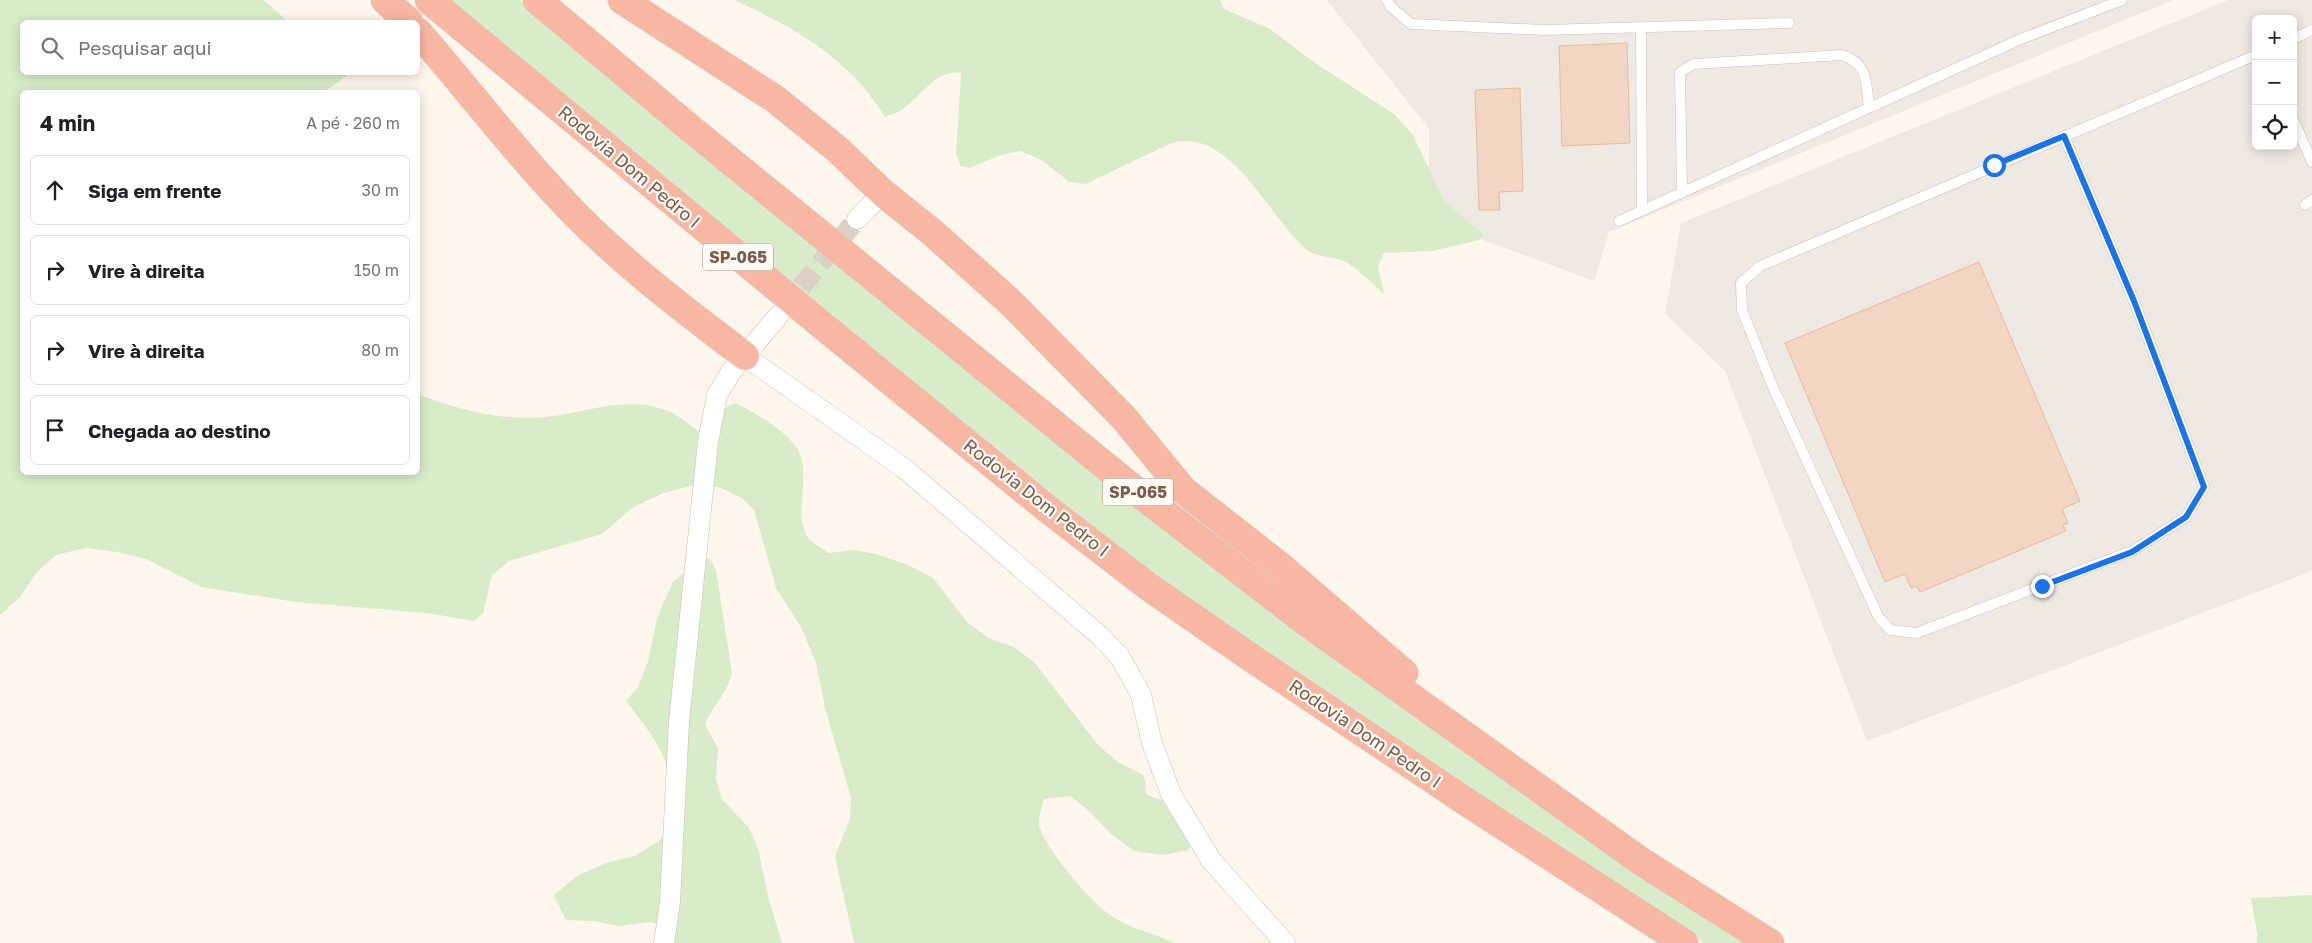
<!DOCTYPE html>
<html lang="pt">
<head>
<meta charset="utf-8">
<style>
	:root { --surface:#fff; --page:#f6f6f6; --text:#202124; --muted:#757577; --line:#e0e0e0 }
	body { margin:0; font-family:"Golos Text",sans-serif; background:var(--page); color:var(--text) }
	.controls { position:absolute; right:15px; top:15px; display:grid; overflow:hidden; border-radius:8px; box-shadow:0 2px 12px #0003 }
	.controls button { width:45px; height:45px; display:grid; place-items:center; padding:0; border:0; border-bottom:1px solid var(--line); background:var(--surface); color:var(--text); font:25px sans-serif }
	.stop { position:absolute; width:15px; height:15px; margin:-11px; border:4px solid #1a73e8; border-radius:50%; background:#fff }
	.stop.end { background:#1a73e8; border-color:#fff; box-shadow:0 1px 5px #0008 }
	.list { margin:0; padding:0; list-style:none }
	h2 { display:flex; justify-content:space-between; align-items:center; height:65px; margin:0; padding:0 20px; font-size:21px }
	h2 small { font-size:16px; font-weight:400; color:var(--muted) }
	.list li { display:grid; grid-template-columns:32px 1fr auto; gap:15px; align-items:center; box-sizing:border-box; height:70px; margin:0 10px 10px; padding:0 10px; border:1px solid var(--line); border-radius:8px }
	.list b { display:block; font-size:19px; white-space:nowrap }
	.list em { font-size:16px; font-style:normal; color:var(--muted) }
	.icon { flex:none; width:28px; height:28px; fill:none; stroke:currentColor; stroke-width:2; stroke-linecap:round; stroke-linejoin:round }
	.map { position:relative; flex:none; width:2312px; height:943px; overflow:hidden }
	.search { position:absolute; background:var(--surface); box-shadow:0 2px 12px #0003; left:20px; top:20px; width:400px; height:55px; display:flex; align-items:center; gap:12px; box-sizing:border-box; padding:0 18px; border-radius:8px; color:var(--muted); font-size:19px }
	.panel { position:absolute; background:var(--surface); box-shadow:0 2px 12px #0003; left:20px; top:90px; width:400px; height:385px; border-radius:8px }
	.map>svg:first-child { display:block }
	.industrial { fill:#efe9e4; fill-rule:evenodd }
	.green { fill:#d8ecc9 }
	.building { fill:#f3d5c3; stroke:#e6bba3 }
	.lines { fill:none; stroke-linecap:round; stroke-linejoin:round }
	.street-tunnel { stroke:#dcd0c4; stroke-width:20; stroke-dasharray:20 10; stroke-linecap:butt }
	.lane-casing { stroke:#d1beb0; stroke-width:11 }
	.street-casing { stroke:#d1beb0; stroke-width:21 }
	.highway-casing { stroke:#dad1cd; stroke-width:29 }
	.lane { stroke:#fff; stroke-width:10 }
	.street { stroke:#fff; stroke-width:20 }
	.highway { stroke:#f7b7a3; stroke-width:28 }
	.route { stroke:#1a73e8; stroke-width:6 }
	.labels { text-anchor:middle; stroke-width:4.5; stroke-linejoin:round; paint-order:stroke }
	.shield { fill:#fffaf3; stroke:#a28b7f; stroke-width:1 }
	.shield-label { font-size:16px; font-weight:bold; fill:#7a5c4d }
	.street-label { font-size:18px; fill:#7a5c4d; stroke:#fffaf3 }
</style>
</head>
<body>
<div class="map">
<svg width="2312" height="943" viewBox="0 0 2312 943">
	<rect width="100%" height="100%" fill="#fdf6ec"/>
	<path class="industrial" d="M1327 0H2173L1609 232 1594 281 1429 220V129Z
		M2228 0H2312V571L1867 741 1725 371 1665 314 1681 223ZM2256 19H2293V146H2256Z"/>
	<path class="green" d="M0 0H264L288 22H22V72L351 73 324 92H22V472H418V394C458 410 501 421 545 417 586 413 624 395 666 410 677 414 688 424 698 431L730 405 736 403C755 413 789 432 799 452 811 479 793 510 807 536 810 542 822 548 828 553L855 550 880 555 910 566 933 578 967 622 988 638 1014 647 1035 663 1098 745 1118 762 1142 774 1145 780 1146 794 1154 798 1178 803 1194 824 1189 850 1163 855 1134 851 1110 833 1091 813 1071 796 1044 799C1042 806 1038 818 1039 825 1045 849 1090 901 1110 915 1129 929 1153 932 1174 943H854L835 856 850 819 851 798 825 708 816 662 801 627 776 588 754 510 742 498 721 488 698 484 663 493 632 508 602 534 509 561 492 575 483 613 474 621 427 613 296 602 201 587 146 559 117 552 85 548 56 555 36 573 20 597 0 615Z
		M443 0H520L896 311 1753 943H1704L1516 821 1142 567 1040 488Z
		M734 0H1220L1224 9 1270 29 1315 63 1394 114 1413 135 1444 201 1483 234 1479 240 1432 251 1384 253 1378 266 1384 294C1372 284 1360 270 1346 262 1335 256 1316 258 1306 249 1269 218 1231 126 1171 143L1086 184 1069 182 1043 161 1021 151 1001 155 969 168 961 166 956 155 961 73C936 69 922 96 903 109 898 113 891 114 885 117 877 105 869 93 859 82 825 45 779 20 734 0Z
		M702 557 710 559 716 570 732 673C728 693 712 705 705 725L718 748 716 780 722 799 749 828 758 848 769 900 782 943H670L674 927 650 922 619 926 594 921 566 920 554 895 577 876 606 863 635 856 659 841 675 820C674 801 673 780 666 763 657 740 641 720 626 701L638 687 648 661 657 618 673 582Z
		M2312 895V943H2257V933L2251 898Z"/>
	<path class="building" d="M1627 43 1630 143 1562 146 1559 46Z
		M1520 88 1523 191 1499 192 1500 210H1479L1475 90Z
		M1979 262 2080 501 2062 509 2068 523 2063 525 2066 531 1920 592 1917 586 1911 588 1905 574 1885 582 1785 343Z"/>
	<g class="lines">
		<path class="street-tunnel" d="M782 310 857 219"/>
		<defs>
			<path id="lane" d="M1387 0 1391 7 1411 24 1545 30 1789 23
				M1641 28 1642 211
				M2293 39 2312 30
				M2293 119 2312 162
				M2064 136 2134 301 2204 487 2186 517 2132 551 1917 633 1890 630 1878 616 1772 385 1742 310 1741 283 1760 266 2256 55
				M1682 193 1680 72 1694 64 1842 55C1869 64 1866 83 1869 108
				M2305 205 2312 200
				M1619 221 2021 39 2122 0"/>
			<path id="street" d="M857 219 883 193
				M745 356 905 469 1099 635 1120 657 1141 695 1152 743 1171 794 1211 860 1285 943
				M664 943 670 902 679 722 708 442 717 395 731 372 778 316"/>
			<path id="highway" d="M385 0 409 22
				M429 0 823 326 1050 511 1149 587 1250 657 1465 801 1684 943
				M537 0 691 129 1140 494 1302 619 1642 862 1770 943
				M622 0 775 99 837 149 883 193 933 233 1010 302 1124 418 1183 490 1280 566 1404 673
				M418 32C465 86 509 144 558 196 613 256 680 307 745 356"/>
		</defs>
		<use href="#lane" class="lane-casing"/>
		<use href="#street" class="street-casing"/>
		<use href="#highway" class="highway-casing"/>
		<use href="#lane" class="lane"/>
		<use href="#street" class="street"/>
		<use href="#highway" class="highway"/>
	</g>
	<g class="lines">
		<path class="route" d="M1994 165 2064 136 2134 301 2204 487 2186 517 2132 552 2042 586"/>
	</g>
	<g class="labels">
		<g class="shield">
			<rect x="703" y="243.5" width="70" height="27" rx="4"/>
			<rect x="1103" y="478.5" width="70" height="27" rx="4"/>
		</g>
		<g class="shield-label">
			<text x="738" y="263">SP-065</text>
			<text x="1138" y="498">SP-065</text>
		</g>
		<g class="street-label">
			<text transform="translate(629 167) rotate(40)" y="6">Rodovia Dom Pedro I</text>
			<text transform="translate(1036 498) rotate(38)" y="6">Rodovia Dom Pedro I</text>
			<text transform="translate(1365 734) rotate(34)" y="6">Rodovia Dom Pedro I</text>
		</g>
	</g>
</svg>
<div class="controls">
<button>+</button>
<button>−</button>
<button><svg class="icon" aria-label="locate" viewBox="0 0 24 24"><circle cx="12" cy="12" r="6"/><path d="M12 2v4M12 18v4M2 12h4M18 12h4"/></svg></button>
</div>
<div class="stop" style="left:1994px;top:165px"></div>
<div class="stop end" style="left:2042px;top:586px"></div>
<div class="search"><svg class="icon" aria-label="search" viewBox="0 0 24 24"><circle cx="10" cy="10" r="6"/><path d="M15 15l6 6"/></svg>Pesquisar aqui</div>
<section class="panel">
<h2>4 min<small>A pé · 260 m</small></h2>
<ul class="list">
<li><svg class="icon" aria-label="ahead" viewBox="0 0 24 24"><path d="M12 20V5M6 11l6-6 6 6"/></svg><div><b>Siga em frente</b></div><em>30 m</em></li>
<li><svg class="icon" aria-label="right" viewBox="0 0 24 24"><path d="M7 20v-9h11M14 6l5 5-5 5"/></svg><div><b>Vire à direita</b></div><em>150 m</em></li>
<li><svg class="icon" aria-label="right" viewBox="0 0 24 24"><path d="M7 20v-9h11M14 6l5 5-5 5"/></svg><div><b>Vire à direita</b></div><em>80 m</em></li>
<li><svg class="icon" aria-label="arrive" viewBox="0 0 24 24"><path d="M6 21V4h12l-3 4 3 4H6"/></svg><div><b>Chegada ao destino</b></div></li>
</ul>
</section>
</div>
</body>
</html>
